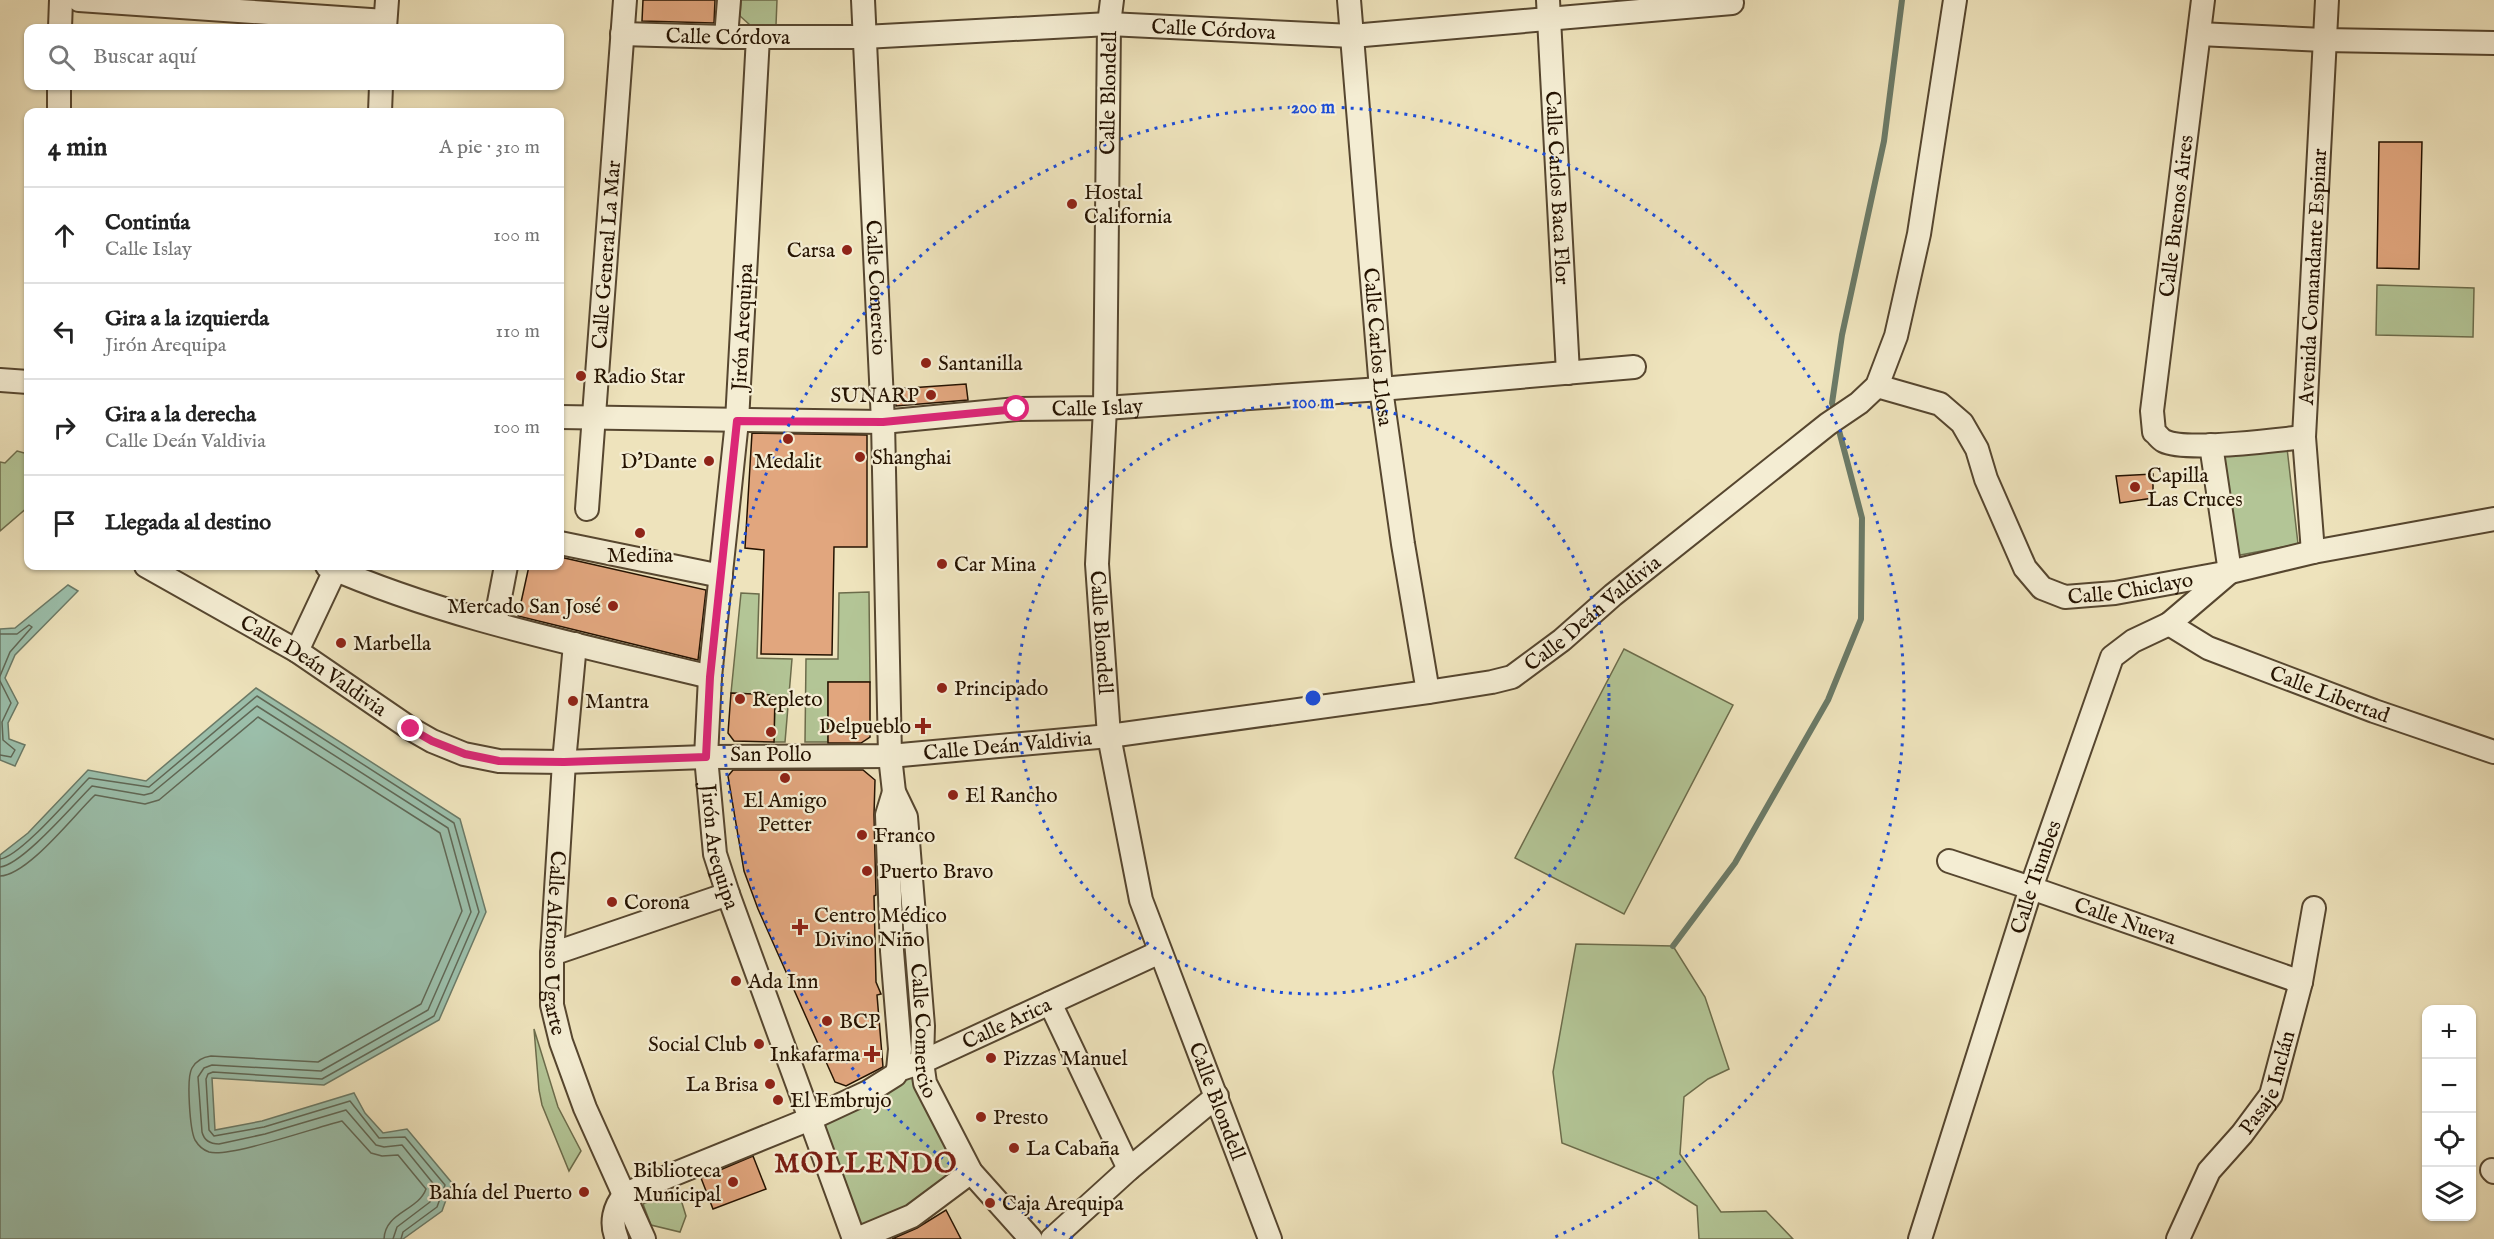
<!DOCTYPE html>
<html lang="es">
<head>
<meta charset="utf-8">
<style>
	:root { --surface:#fff; --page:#f6f6f6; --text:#222; --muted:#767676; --line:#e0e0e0 }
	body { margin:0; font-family:"IM FELL English",serif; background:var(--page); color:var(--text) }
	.controls { position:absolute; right:18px; bottom:18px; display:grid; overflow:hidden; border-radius:12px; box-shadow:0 2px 4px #0004 }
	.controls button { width:54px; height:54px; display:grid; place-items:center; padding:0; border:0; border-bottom:2px solid var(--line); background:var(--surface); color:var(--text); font:30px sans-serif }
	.stop { position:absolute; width:18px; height:18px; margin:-14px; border:4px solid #db2777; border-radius:50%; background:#fff }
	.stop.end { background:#db2777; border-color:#fff; box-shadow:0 2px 6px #0008 }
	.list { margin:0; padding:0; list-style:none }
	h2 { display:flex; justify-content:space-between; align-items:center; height:78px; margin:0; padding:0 24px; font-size:26px }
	h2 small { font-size:20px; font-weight:400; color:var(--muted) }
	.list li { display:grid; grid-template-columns:39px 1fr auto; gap:18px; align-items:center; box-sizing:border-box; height:96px; padding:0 24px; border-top:2px solid var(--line) }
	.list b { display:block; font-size:22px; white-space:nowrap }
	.list p { margin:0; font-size:20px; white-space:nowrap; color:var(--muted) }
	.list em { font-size:20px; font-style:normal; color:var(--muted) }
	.icon { flex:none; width:33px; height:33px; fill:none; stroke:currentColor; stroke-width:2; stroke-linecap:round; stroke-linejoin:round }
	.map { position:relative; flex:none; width:2494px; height:1239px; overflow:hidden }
	.search { position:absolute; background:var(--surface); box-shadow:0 2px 4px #0004; left:24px; top:24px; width:540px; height:66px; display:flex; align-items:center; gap:15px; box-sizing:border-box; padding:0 21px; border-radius:12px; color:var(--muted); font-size:22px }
	.panel { position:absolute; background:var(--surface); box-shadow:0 2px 4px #0004; left:24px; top:108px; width:540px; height:462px; border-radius:12px }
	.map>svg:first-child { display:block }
	.green { fill:#b3c596; stroke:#6c6c4b; stroke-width:1.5 }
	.water { fill:#9bbfab; stroke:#6b7a67; stroke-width:1.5 }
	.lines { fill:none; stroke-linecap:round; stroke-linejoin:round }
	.shore { stroke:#606856; stroke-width:1.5 }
	.stream { stroke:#6b7a67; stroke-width:6 }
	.building { fill:#e1a67e; stroke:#241200; stroke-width:1.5 }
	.minor-casing { stroke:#56462f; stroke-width:26 }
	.minor { stroke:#f4edd3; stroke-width:22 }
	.route { stroke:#db2777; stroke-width:8 }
	.ring { fill:none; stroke:#1d4ed8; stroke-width:3; stroke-dasharray:3 6 }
	.poi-dot { fill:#8f2418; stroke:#f4edd3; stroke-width:2 }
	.labels { text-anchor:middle; stroke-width:4.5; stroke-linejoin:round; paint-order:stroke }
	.street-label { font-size:21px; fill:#241200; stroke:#f4edd3 }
	.poi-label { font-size:21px; fill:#241200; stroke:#f4edd3; text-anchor:start }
	.district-label { font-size:27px; font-weight:bold; letter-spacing:1.5px; fill:#7a1f14; stroke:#f4edd3 }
	.centre { fill:#1d4ed8; stroke:#f4edd3; stroke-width:3 }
	.ring-label { font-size:18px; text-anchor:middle; font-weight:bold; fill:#1d4ed8; stroke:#f4edd3; stroke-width:4.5; stroke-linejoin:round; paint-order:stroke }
</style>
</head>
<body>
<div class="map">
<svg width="2494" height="1239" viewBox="0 0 2494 1239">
	<rect width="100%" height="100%" fill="#eee3bc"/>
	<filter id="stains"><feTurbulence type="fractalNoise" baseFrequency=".00333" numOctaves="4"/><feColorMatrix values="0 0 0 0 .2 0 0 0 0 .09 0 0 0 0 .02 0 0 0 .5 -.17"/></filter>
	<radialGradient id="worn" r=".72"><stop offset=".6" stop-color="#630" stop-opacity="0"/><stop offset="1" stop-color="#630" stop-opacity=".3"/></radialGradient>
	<path class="green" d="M741 0H777L776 25H750L740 16Z
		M2377 285 2474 288 2473 337 2376 335Z
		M2287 448 2298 544 2235 556 2220 454Z
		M17 451 28 454V507L0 531V462L5 463Z
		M869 592 870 682H828V742H805L806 659H838L839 593Z
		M741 593 759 594 757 658 792 659 785 742H774L775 695 731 693Z
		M1624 649 1733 705 1624 914 1515 858Z
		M1576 944 1673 946 1705 997 1729 1069 1708 1079 1684 1097 1680 1154 1721 1212 1766 1211 1793 1239H1699L1697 1206 1654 1179 1562 1143 1553 1072Z
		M534 1029 558 1107 581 1151 569 1171 542 1105 539 1090Z
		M922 1062 971 1172 857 1239 810 1119Z
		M678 1190 686 1216 680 1232 651 1225 643 1204Z"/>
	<path class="water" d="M68 585 78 591 15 655 5 678 18 703 8 723 9 739 25 745 15 766 0 760V629L15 628Z
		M256 688 460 819 486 912 439 1020 324 1085 212 1078 215 1130 262 1121 354 1093 365 1113 383 1133 407 1129 452 1183 442 1211 403 1239H0V855L28 833 88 770 146 781Z"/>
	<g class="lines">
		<path class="shore" d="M0 634H17L29 625 32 627 10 652 0 676
			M0 681 11 703 2 722 3 740 15 750 11 757 0 755
			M0 859C20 857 73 794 89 778L149 787 257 696 454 823 479 912 434 1016 322 1079 213 1072 208 1074 206 1079 209 1130 214 1136 264 1127 350 1101 379 1138 405 1137 445 1185 437 1207 403 1232 401 1239
			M0 867C22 865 74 804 92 786L144 795 152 793 257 706 448 828 471 912 428 1010 321 1071 212 1065 204 1068 198 1077 202 1132C204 1140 210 1144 219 1144L265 1134 346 1110 376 1145 384 1147 402 1145 436 1187 430 1202 397 1227 393 1239
			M0 876C28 875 74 815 95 795L145 804 159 800 258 717 440 833 462 911 421 1004 318 1062 211 1056C203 1057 196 1061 192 1068 186 1078 190 1130 195 1140 198 1145 203 1150 209 1152 229 1158 317 1127 342 1121L371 1153 382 1156 398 1155 426 1189C418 1211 385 1212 384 1239"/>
		<path class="stream" d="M1835 413 1832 403 1842 335 1884 141 1902 0
			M1673 946 1735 863 1828 700 1861 619 1862 518 1837 423"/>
	</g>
	<path class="building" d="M643 0H715L714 23 642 21Z
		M2379 142H2422L2419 269 2377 268Z
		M966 384 968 400 896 406 895 389Z
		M752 433 867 435V547H834L832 655 761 654 764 550 745 548Z
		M2153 474V498L2120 503 2116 476Z
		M560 557 706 590 698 660 518 616 529 566H560Z
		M828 682H870V737L861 743H828Z
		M731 693 775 695 774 742 734 741 728 733Z
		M733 770H863L875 780 874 815 876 895 874 896 876 982 881 994 877 995 883 1067 846 1086 835 1082 758 909 744 871 728 776Z
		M753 1156 766 1189 713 1209 701 1178Z
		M946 1210 961 1239H892L917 1228Z"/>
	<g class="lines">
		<defs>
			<g id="minor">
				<path d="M79 0 385 21"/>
				<path id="s1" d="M863 0 883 422 890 756 894 792 906 817 923 1026 922 1062 925 1083 971 1172 1031 1239"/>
				<path id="s2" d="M1112 0 1109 24 1105 408 1097 564 1109 736 1141 900 1270 1239"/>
				<path id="s3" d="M1349 0 1381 389 1403 544 1428 692"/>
				<path id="s4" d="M1548 0 1568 373"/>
				<path d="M2203 0 2152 411 2154 432C2157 434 2160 439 2164 441 2186 452 2276 440 2304 437"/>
				<path d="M60 28 61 0"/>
				<path d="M385 28 387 0"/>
				<path id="s5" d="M622 34 726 37H864L1109 24 1352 36 1732 3"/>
				<path d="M2199 34 2324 40 2494 43"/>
				<path d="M726 37 729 0"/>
				<path id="s6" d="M758 37 737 421 710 677 706 757 715 854 728 894 854 1239"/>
				<path d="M59 112V86"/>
				<path d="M380 112 381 86"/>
				<path d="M0 380 28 382"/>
				<path id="s7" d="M1877 386 1940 404 1962 423 1977 449 1986 479 2025 568 2042 588 2065 597 2115 593 2230 572 2313 552 2494 519"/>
				<path id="s8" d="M560 417 883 422 1017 409 1105 408 1381 389 1634 367"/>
				<path d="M2211 445 2230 572"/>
				<path id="s9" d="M587 509 625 0"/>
				<path d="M560 543 721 576"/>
				<path id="s10" d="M2313 552 2304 437 2327 0"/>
				<path id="s11" d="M146 566 297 651 411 729 432 741 464 754 499 761 564 762 706 757 890 756 1109 736 1428 692 1492 682 1512 677 1562 640 1613 595 1828 424 1859 403 1877 386 1896 336 1919 234 1955 0"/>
				<path d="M327 566C448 619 581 645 710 677"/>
				<path d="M495 623 506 566"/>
				<path id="s12" d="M2169 624 2208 648 2374 711 2494 752"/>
				<path id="s13" d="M575 644 564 762 552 954V1005L561 1042 585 1108 644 1239"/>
				<path d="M297 651 337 566"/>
				<path d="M894 792 887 815 892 951 900 1049 898 1070"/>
				<path id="s14" d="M1949 861 2031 888 2301 982"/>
				<path d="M552 954 728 894"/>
				<path d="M1050 1003 1129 1169"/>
				<path d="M2492 1170 2494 1172"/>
				<path id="s15" d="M617 1239C610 1223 614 1207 625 1194L810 1119 868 1092 895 1075 898 1070 922 1062 1160 952"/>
				<path d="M857 1239 912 1216 971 1172"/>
				<path d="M1052 1239 1129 1169 1217 1096"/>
				<path id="s16" d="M1920 1239 2031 888 2112 657 2133 641 2169 624 2230 572"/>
				<path id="s17" d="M2178 1239 2209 1171 2242 1134 2271 1095 2301 982 2314 908"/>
			</g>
		</defs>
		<use href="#minor" class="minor-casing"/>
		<use href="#minor" class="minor"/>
	</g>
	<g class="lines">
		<path class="route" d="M411 729 432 741 465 754 499 761 564 762 706 757 710 677 737 421 883 422 1017 409"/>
	</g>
	<g class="ring">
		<circle cx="1313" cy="698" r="296"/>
		<path d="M1073 1238A591 591 0 1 1 1553 1238"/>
	</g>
	<g class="poi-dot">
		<circle cx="1072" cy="204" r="6"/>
		<circle cx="847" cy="250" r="6"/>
		<circle cx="926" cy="363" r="6"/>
		<circle cx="581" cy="376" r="6"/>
		<circle cx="931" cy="395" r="6"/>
		<circle cx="788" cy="439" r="6"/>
		<circle cx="860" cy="457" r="6"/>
		<circle cx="709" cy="461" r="6"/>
		<circle cx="2135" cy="487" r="6"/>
		<circle cx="640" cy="533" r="6"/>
		<circle cx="942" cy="564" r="6"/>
		<circle cx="613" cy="606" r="6"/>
		<circle cx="341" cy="643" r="6"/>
		<circle cx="942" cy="688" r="6"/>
		<circle cx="740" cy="699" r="6"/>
		<circle cx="573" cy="701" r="6"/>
		<path d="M920 717h6v6h6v6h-6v6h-6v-6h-6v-6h6z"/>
		<circle cx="771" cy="732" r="6"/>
		<circle cx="785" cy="778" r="6"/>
		<circle cx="953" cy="795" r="6"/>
		<circle cx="862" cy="835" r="6"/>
		<circle cx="867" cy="871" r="6"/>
		<circle cx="612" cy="902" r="6"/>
		<path d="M797 918h6v6h6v6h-6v6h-6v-6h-6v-6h6z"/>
		<circle cx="736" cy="981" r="6"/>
		<circle cx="827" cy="1021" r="6"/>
		<circle cx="759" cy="1044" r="6"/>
		<path d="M869 1045h6v6h6v6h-6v6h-6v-6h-6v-6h6z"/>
		<circle cx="991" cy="1058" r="6"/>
		<circle cx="770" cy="1084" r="6"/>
		<circle cx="778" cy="1100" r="6"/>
		<circle cx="981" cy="1117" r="6"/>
		<circle cx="1014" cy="1148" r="6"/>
		<circle cx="733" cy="1182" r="6"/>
		<circle cx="584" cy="1192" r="6"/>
		<circle cx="990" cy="1203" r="6"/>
	</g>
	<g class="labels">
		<g class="street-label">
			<text dy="7" stroke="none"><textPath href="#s5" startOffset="592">Calle Córdova</textPath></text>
			<text dy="7" stroke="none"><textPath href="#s5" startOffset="106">Calle Córdova</textPath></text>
			<text transform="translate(1108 93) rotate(-89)" y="7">Calle Blondell</text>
			<text dy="7" stroke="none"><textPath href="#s4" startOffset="188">Calle Carlos Baca Flor</textPath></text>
			<text transform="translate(2176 216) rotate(-83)" y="7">Calle Buenos Aires</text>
			<text dy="7" stroke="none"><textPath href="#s9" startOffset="255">Calle General La Mar</textPath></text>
			<text dy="7" stroke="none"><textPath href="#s10" startOffset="276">Avenida Comandante Espinar</textPath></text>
			<text dy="7" stroke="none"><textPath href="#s1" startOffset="288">Calle Comercio</textPath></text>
			<text transform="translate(742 327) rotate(-87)" y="7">Jirón Arequipa</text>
			<text dy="7" stroke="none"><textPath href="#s3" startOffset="348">Calle Carlos Llosa</textPath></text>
			<text dy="7" stroke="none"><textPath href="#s8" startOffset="538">Calle Islay</textPath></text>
			<text dy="7" stroke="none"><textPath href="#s7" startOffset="370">Calle Chiclayo</textPath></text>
			<text dy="7" stroke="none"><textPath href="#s11" startOffset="1527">Calle Deán Valdivia</textPath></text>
			<text dy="7" stroke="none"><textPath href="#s2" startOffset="633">Calle Blondell</textPath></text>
			<text dy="7" stroke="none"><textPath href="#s11" startOffset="195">Calle Deán Valdivia</textPath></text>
			<text dy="7" stroke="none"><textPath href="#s12" startOffset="176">Calle Libertad</textPath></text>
			<text dy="7" stroke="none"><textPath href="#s11" startOffset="915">Calle Deán Valdivia</textPath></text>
			<text dy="7" stroke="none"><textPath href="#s6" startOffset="813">Jirón Arequipa</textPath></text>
			<text dy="7" stroke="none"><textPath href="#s16" startOffset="380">Calle Tumbes</textPath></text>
			<text dy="7" stroke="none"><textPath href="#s14" startOffset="186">Calle Nueva</textPath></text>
			<text dy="7" stroke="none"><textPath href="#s13" startOffset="300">Calle Alfonso Ugarte</textPath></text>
			<text dy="7" stroke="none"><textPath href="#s15" startOffset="468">Calle Arica</textPath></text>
			<text dy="7" stroke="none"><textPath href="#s1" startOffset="1035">Calle Comercio</textPath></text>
			<text dy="7" stroke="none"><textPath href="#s17" startOffset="183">Pasaje Inclán</textPath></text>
			<text dy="7" stroke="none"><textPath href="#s2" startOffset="1119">Calle Blondell</textPath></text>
		</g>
		<g class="poi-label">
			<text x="1084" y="199">Hostal<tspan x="1084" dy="24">California</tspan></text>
			<text x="835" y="257" text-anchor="end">Carsa</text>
			<text x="938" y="370">Santanilla</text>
			<text x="593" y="383">Radio Star</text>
			<text x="919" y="402" text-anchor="end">SUNARP</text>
			<text x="872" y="464">Shanghai</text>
			<text x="697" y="468" text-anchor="end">D'Dante</text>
			<text x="788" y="468" text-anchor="middle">Medalit</text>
			<text x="2147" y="482">Capilla<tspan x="2147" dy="24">Las Cruces</tspan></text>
			<text x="640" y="562" text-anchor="middle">Medina</text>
			<text x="954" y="571">Car Mina</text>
			<text x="601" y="613" text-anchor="end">Mercado San José</text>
			<text x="353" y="650">Marbella</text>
			<text x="954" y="695">Principado</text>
			<text x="752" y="706">Repleto</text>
			<text x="585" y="708">Mantra</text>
			<text x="911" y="733" text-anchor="end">Delpueblo</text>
			<text x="771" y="761" text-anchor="middle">San Pollo</text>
			<text x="965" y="802">El Rancho</text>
			<text x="785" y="807" text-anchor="middle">El Amigo<tspan x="785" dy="24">Petter</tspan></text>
			<text x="874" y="842">Franco</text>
			<text x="879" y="878">Puerto Bravo</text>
			<text x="624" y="909">Corona</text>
			<text x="814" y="922">Centro Médico<tspan x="814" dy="24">Divino Niño</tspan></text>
			<text x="748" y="988">Ada Inn</text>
			<text x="839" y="1028">BCP</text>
			<text x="747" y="1051" text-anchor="end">Social Club</text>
			<text x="860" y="1061" text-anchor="end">Inkafarma</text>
			<text x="1003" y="1065">Pizzas Manuel</text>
			<text x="758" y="1091" text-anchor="end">La Brisa</text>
			<text x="790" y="1107">El Embrujo</text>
			<text x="993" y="1124">Presto</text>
			<text x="1026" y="1155">La Cabaña</text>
			<text x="721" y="1177" text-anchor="end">Biblioteca<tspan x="721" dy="24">Municipal</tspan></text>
			<text x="572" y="1199" text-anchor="end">Bahía del Puerto</text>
			<text x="1002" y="1210">Caja Arequipa</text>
		</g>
		<g class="district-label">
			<text x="866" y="1172">MOLLENDO</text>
		</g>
	</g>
	<circle cx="1313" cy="698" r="9" class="centre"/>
	<g class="ring-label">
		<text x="1313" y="113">200 m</text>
		<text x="1313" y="408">100 m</text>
	</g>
	<rect width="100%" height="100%" filter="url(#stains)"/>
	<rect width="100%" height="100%" fill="url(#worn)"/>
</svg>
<div class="controls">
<button>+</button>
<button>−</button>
<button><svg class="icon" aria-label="locate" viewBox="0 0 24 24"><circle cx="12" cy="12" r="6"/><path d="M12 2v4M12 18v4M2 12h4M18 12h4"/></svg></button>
<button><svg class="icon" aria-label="layers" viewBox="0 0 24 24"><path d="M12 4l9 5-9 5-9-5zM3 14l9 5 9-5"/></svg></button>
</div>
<div class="stop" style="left:1017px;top:409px"></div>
<div class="stop end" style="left:411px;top:729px"></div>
<div class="search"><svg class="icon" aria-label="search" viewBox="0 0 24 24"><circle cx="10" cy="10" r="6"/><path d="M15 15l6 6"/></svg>Buscar aquí</div>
<section class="panel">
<h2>4 min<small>A pie · 310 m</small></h2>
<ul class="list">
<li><svg class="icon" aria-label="ahead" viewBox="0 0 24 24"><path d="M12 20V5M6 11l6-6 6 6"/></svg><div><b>Continúa</b><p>Calle Islay</p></div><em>100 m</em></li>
<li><svg class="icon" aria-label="left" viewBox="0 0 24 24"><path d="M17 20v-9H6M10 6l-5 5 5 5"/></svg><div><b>Gira a la izquierda</b><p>Jirón Arequipa</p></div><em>110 m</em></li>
<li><svg class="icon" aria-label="right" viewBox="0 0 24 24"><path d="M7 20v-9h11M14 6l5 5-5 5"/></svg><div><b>Gira a la derecha</b><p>Calle Deán Valdivia</p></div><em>100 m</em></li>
<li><svg class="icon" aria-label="arrive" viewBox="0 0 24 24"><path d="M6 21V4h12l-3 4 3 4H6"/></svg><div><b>Llegada al destino</b></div></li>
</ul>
</section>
</div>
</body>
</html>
